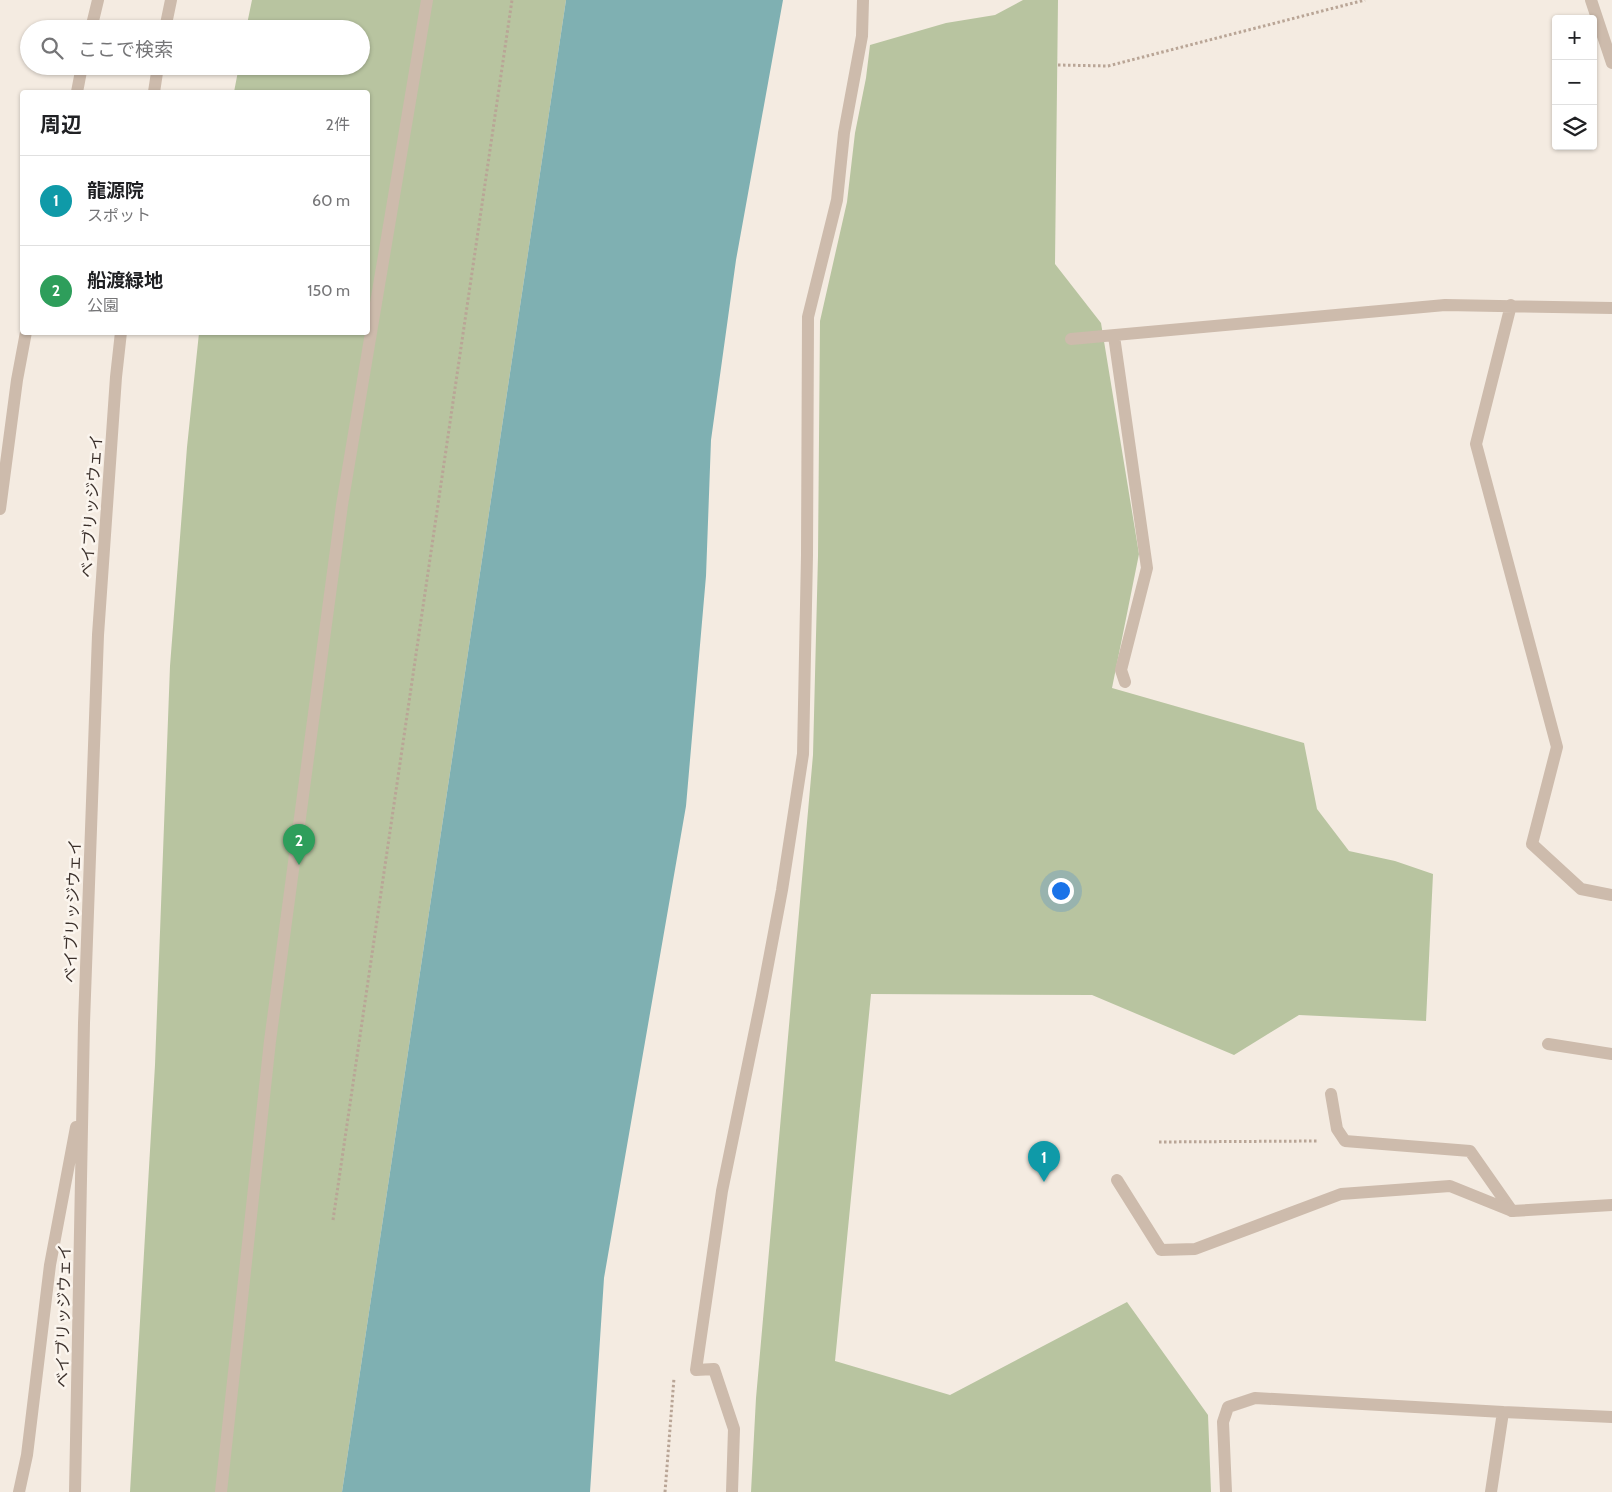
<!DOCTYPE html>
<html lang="ja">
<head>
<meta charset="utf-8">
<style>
	:root { --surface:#fff; --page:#f2f2f2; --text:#202124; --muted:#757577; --line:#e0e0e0; --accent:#1f5a5e }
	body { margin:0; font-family:Cabin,"Noto Sans JP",sans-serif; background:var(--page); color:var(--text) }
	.controls { position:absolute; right:15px; top:15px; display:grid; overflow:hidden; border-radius:5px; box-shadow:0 1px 4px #0004 }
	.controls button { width:45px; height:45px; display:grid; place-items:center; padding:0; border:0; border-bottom:1px solid var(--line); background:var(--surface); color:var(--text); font:25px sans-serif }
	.you { position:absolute; left:1060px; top:890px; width:18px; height:18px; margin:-12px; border:4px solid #fff; border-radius:50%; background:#1a73e8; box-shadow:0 0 0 8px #1a73e833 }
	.badge { display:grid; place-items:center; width:32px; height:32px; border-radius:50%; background:var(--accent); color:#fff; font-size:16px; font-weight:700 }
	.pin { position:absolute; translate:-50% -41px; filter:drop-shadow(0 1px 2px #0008) }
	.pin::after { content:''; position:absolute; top:26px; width:18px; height:15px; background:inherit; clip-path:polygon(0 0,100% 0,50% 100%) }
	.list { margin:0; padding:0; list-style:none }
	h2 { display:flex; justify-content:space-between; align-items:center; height:65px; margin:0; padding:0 20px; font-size:21px }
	h2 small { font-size:16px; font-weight:400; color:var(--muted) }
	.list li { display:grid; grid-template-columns:32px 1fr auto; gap:15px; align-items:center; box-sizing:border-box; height:90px; padding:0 20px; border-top:1px solid var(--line) }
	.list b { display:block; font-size:19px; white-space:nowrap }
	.list p { margin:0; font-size:16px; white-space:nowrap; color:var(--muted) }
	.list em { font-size:16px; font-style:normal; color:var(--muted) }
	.icon { flex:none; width:28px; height:28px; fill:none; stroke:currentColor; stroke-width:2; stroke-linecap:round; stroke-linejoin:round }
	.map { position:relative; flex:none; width:1612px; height:1492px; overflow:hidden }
	.search { position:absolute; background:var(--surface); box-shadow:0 1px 4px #0004; left:20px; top:20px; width:350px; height:55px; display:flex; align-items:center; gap:12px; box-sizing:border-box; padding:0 18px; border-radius:28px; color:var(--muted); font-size:19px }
	.panel { position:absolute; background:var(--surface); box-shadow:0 1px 4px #0004; left:20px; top:90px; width:350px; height:245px; border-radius:5px }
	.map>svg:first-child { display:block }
	.green { fill:#b8c4a0 }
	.water { fill:#7fb0b2 }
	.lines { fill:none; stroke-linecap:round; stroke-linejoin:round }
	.path { stroke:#b9a596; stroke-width:3; stroke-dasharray:2.5 2.5; stroke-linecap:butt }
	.service { stroke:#cdbbac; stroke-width:12 }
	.minor { stroke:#cdbbac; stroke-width:12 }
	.tertiary { stroke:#cdbbac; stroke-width:12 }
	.labels { text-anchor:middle; stroke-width:5; stroke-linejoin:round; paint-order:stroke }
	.street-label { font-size:16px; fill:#3b302b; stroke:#fbf5ee }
</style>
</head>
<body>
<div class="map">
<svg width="1612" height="1492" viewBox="0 0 1612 1492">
	<rect width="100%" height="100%" fill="#f4ebe1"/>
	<path class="green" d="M252 0H566L342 1492H130L155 1065 170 666 187 447 199 333 368 332V92H234L239 66H361V29H246Z
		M1023 0H1058L1055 264 1101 323 1139 554 1112 688 1304 743 1317 809 1349 851 1395 861 1433 874 1426 1021 1299 1015 1234 1055 1092 995 871 994 835 1361 950 1395 1127 1302 1208 1415 1211 1492H751L756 1398 813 755 818 556 820 321 847 202 855 133 866 78 870 45 946 23 995 15Z"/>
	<path class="water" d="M566 0H783L736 260 711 440 706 576 686 806 604 1278 590 1492H342Z"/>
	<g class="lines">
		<path class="path" d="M1058 65 1108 66 1365 0
			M1159 1142 1317 1141
			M333 1220 512 0
			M665 1492 674 1378"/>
		<path class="service" d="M1331 1094 1337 1129 1345 1141 1470 1151 1512 1211"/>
		<path class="minor" d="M1591 0 1612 63
			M1511 305 1476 444 1557 747 1532 844 1581 889 1612 895
			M1114 336 1147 568 1121 670 1125 682
			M1071 339 1445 305 1612 308
			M1548 1044 1612 1054
			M1117 1180 1161 1250 1195 1249 1341 1194 1450 1186 1512 1211 1612 1205
			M221 1492 270 1041 342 505 427 0
			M732 1492 734 1429 714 1369 696 1370 722 1191 762 996 782 890 803 754 807 555 808 317 837 200 844 133 862 36 863 0
			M1226 1492 1223 1422 1228 1407 1255 1398 1503 1412
			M1491 1492 1503 1412 1612 1417"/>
		<path class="tertiary" d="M91 29 98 0
			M165 29 171 0
			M77 92 82 66
			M154 92 158 66
			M0 509 17 380 26 332
			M19 1492 27 1455 50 1265 76 1127
			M75 1492 84 1023 98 635 116 377 121 332"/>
	</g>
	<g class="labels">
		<g class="street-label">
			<text transform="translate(91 506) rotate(-86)" y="6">ベイブリッジウェイ</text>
			<text transform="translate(72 911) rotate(-88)" y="6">ベイブリッジウェイ</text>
			<text transform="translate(63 1316) rotate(-89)" y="6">ベイブリッジウェイ</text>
		</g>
	</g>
</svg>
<div class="controls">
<button>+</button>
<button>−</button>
<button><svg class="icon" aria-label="layers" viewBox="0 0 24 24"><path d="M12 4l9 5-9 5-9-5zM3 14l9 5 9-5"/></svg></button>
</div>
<div class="you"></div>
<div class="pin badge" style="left:1044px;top:1182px;background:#0f9aa8">1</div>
<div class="pin badge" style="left:299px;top:865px;background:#2e9e5b">2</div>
<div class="search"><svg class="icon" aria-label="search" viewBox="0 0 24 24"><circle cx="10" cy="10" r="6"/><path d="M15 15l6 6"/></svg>ここで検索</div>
<section class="panel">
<h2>周辺<small>2件</small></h2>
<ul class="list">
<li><span class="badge" style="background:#0f9aa8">1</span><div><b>龍源院</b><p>スポット</p></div><em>60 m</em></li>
<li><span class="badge" style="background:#2e9e5b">2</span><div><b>船渡緑地</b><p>公園</p></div><em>150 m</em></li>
</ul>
</section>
</div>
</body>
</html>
